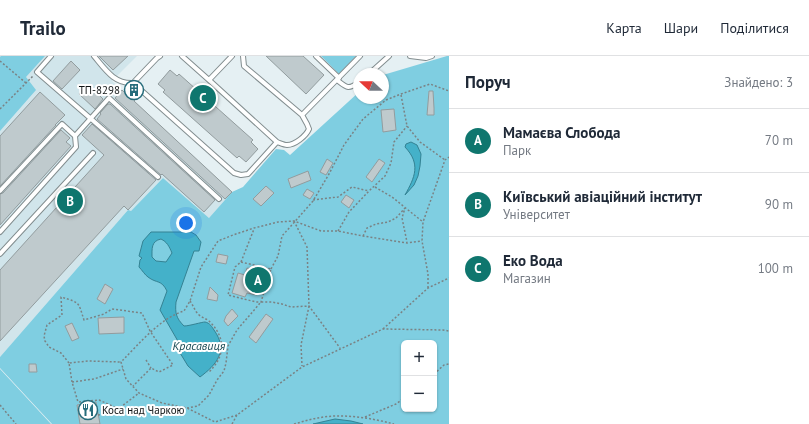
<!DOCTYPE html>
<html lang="uk">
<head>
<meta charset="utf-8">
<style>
	:root { --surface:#fff; --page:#f2f2f3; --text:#1f2937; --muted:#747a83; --line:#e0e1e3; --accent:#0f766e }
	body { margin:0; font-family:"PT Sans",sans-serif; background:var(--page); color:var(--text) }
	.controls { position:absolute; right:12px; bottom:12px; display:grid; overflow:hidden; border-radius:6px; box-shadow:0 1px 3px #0004 }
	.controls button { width:36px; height:36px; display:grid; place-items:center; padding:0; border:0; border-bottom:1px solid var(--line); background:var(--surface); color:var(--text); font:20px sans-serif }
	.compass { position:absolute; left:353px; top:12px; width:36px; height:36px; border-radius:50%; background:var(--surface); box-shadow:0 1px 3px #0004; rotate:292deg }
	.you { position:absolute; left:186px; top:167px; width:14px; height:14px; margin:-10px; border:3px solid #fff; border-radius:50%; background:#1a73e8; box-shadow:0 0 0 6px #1a73e833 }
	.badge { display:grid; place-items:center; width:26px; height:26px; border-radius:50%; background:var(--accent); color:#fff; font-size:13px; font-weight:700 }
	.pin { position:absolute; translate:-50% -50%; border:2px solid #fff; box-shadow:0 1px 4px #0006 }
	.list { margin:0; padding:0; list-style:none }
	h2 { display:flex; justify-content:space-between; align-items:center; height:52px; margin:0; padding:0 16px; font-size:17px }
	h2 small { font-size:13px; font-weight:400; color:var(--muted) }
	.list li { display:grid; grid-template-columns:26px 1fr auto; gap:12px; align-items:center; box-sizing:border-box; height:64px; padding:0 16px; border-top:1px solid var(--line) }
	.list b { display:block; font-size:15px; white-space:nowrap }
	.list p { margin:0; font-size:13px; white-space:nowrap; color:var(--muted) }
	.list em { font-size:13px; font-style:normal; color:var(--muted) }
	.map { position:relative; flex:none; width:449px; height:368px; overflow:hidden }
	header { display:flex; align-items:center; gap:24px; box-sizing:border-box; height:56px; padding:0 20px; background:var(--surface); border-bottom:1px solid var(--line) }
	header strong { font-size:19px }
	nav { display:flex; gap:22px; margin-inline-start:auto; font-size:14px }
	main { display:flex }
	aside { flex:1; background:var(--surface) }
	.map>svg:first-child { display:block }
	.built { fill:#d1e5eb }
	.green { fill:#7fcee1; fill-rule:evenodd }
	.water { fill:#44b1c9; stroke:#348293; fill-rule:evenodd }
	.building { fill:#bfcacd; stroke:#929c9e }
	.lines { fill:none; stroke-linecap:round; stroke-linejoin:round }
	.service-casing { stroke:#828d8f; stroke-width:6 }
	.path { stroke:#7a8284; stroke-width:1.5; stroke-dasharray:2 2; stroke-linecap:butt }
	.service { stroke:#fff; stroke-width:4 }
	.labels { text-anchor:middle; stroke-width:4; stroke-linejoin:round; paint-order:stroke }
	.poi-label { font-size:11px; fill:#101415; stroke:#fff; text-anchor:end }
	.water-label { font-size:12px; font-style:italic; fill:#1c4b55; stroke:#fff }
</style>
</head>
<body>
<header>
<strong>Trailo</strong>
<nav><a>Карта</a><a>Шари</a><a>Поділитися</a></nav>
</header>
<main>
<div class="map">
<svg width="449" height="368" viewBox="0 0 449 368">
	<rect width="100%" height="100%" fill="#e5f0f3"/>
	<path class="built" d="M0 0H137L112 25 232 136 209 162 163 122 130 156 128 154 0 301Z"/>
	<path class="green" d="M1 0H45L26 21 36 34 0 75V1Z
		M321 0H356L339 18Z
		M447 0H449V368H52L0 312V301L128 154 131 155 163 122 209 162 232 136 243 131 276 93 284 94 290 99 359 36V42H383V19ZM404 287H434V353H404Z
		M0 313 51 368H0Z"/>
	<path class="water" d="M411 86 417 89 421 98 420 110 418 120 414 129 405 139C415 121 421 108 405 91L406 88Z
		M151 176H191L196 179 201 186 199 195H194L176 246C175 257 176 262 184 270 189 270 202 266 205 266 210 267 212 271 214 274 229 295 216 309 200 321L188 310 177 292 179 287 160 254 167 235C161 223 157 228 148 221 145 219 142 214 139 211L140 204 142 202 139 200 143 185ZM161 183C167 186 169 190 172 197L166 206 156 205 152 201C152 193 151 185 161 183Z
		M335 363 351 365 363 368H313Z"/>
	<path class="building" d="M99 0H128L113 14Z
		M266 0H303L324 19 306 38Z
		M71 5 80 14 62 33 53 25Z
		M170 14 177 20 179 18 253 84 251 86 258 93 246 106 239 100 237 102 163 36 165 34 158 28Z
		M88 28 103 43 95 53 79 38Z
		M133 32 140 38 134 45 232 136 225 143 115 42 122 34 127 39Z
		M429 35H433L434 52V59H427Z
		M40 36 65 59 55 69H56L0 130V80Z
		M108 48H110L215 144 204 156 162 118 161 119 97 63 101 58 100 57Z
		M394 53 396 74 383 76 381 54Z
		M92 68 156 124 128 154 124 150 0 285V214L104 99 82 79Z
		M61 74 70 82 66 86 71 90 0 169V138L3 137Z
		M327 103 333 107 326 119 320 116Z
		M379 103 385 107 372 126 366 121Z
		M308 115 311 124 291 132 288 123Z
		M266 130 274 137 261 150 253 143Z
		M307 133 314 137 310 143 303 139Z
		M346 139 354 144 349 152 341 146Z
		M218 198 228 200 226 208 216 206Z
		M247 212 263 216 257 239 247 237 245 241 232 237 238 217 245 219Z
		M105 228 113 233 105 248 97 243Z
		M210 231 218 239 217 245 207 243Z
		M232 253 238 260 228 270 224 265 226 260Z
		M266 258 273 263 256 287 249 281Z
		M124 261V277L99 278 98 262Z
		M72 267 79 282 72 285 65 270Z
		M29 308H36L37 316H29Z
		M96 346 100 368H80L77 349Z"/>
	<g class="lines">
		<defs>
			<path id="service" d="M51 0 37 16 158 121
				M94 0C105 13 114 28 133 27
				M160 0 157 2 133 27 234 117 241 119 248 118 277 86
				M182 0 209 24
				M232 0 209 24 277 86C280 87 284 89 287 89 295 89 306 80 309 73L307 68 302 59 244 10 243 0
				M316 0 339 22
				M410 0 426 2 432 0
				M369 18 389 0
				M337 24C347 32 348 34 359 26
				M302 59 360 0
				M75 80 109 42 219 143
				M0 135 62 68 75 80 76 91 0 176
				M0 198 93 97"/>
		</defs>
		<use href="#service" class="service-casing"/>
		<path class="path" d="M0 5 26 27
			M401 39 407 70 420 86 445 104
			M0 53 33 20
			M375 131 392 141 423 166
			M313 144 338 141 352 131 369 135
			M294 165 307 191 309 250 301 289 302 310
			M338 175 349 156 369 135 385 120 391 107 394 86 407 70
			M363 180 367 172 376 168 388 166 396 162 405 152 402 162 407 186
			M241 206 271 213 261 246H256L228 239 235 211Z
			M241 206 254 173
			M271 213 278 200 282 180 313 145 329 118 344 89 363 63 386 44 401 38 430 28 449 35
			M428 232V218L422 185 423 166 445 104 449 101
			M190 245C193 249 195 255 198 258 202 262 208 263 211 267 227 284 224 302 208 317
			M383 273 428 232 449 222
			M146 304 151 312
			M69 307 61 297 49 291 45 285 44 280 47 269 62 259 61 241C81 247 78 246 84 264L104 258 112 253 142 257 150 275 173 309 159 316 151 312 133 330
			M434 318 444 309 449 308
			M72 326 69 307 88 305 120 306
			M0 349 16 368
			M187 352 198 350 209 339 217 324 224 315 226 307 228 290 237 274 261 246H272L282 248 291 251 309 250 340 292
			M119 353 99 344 78 346 72 326 94 323 123 313
			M98 359 113 357 139 337
			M237 359 215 366 187 352 162 347 139 337 126 323 121 306C138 289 160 262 184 255L190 245 201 211 218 185 233 179 254 172 278 166 294 165 321 175H338L363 180 407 187 422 185
			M365 361 396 348 404 342
			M232 368 237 359 302 311 383 273 443 274 449 275
			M294 368C302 366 310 363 318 362 342 357 371 362 394 368"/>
		<use href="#service" class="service"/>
	</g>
	<defs>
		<symbol id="building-ring" viewBox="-11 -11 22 22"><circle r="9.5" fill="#fff" stroke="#266c7b" stroke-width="1.5"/><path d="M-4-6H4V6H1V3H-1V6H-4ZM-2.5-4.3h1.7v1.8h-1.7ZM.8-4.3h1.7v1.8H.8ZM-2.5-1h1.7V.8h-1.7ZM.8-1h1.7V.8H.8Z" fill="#266c7b"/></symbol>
		<symbol id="restaurant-ring" viewBox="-11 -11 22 22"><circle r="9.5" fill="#fff" stroke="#266c7b" stroke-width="1.5"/><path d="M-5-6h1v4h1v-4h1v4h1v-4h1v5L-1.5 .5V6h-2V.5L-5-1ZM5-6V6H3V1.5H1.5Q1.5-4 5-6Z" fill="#266c7b"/></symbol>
	</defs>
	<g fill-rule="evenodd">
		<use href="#building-ring" x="123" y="23" width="22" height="22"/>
		<use href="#restaurant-ring" x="77" y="343" width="22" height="22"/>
	</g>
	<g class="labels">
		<g class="poi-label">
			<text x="120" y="38">ТП-8298</text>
			<text x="102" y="358" text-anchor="start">Коса над Чаркою</text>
		</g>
		<g class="water-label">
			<text x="199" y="294">Красавиця</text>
		</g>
	</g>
</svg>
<div class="controls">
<button>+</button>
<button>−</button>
</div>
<svg class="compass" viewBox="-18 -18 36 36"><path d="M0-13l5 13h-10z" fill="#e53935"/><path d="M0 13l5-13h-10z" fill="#747a83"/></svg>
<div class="you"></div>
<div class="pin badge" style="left:258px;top:224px">A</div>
<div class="pin badge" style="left:70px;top:145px">B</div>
<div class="pin badge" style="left:203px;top:42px">C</div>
</div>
<aside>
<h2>Поруч<small>Знайдено: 3</small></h2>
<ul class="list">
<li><span class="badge">A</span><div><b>Мамаєва Слобода</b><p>Парк</p></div><em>70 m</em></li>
<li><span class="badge">B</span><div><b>Київський авіаційний інститут</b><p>Університет</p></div><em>90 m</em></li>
<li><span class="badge">C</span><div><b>Еко Вода</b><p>Магазин</p></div><em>100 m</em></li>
</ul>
</aside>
</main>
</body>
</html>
